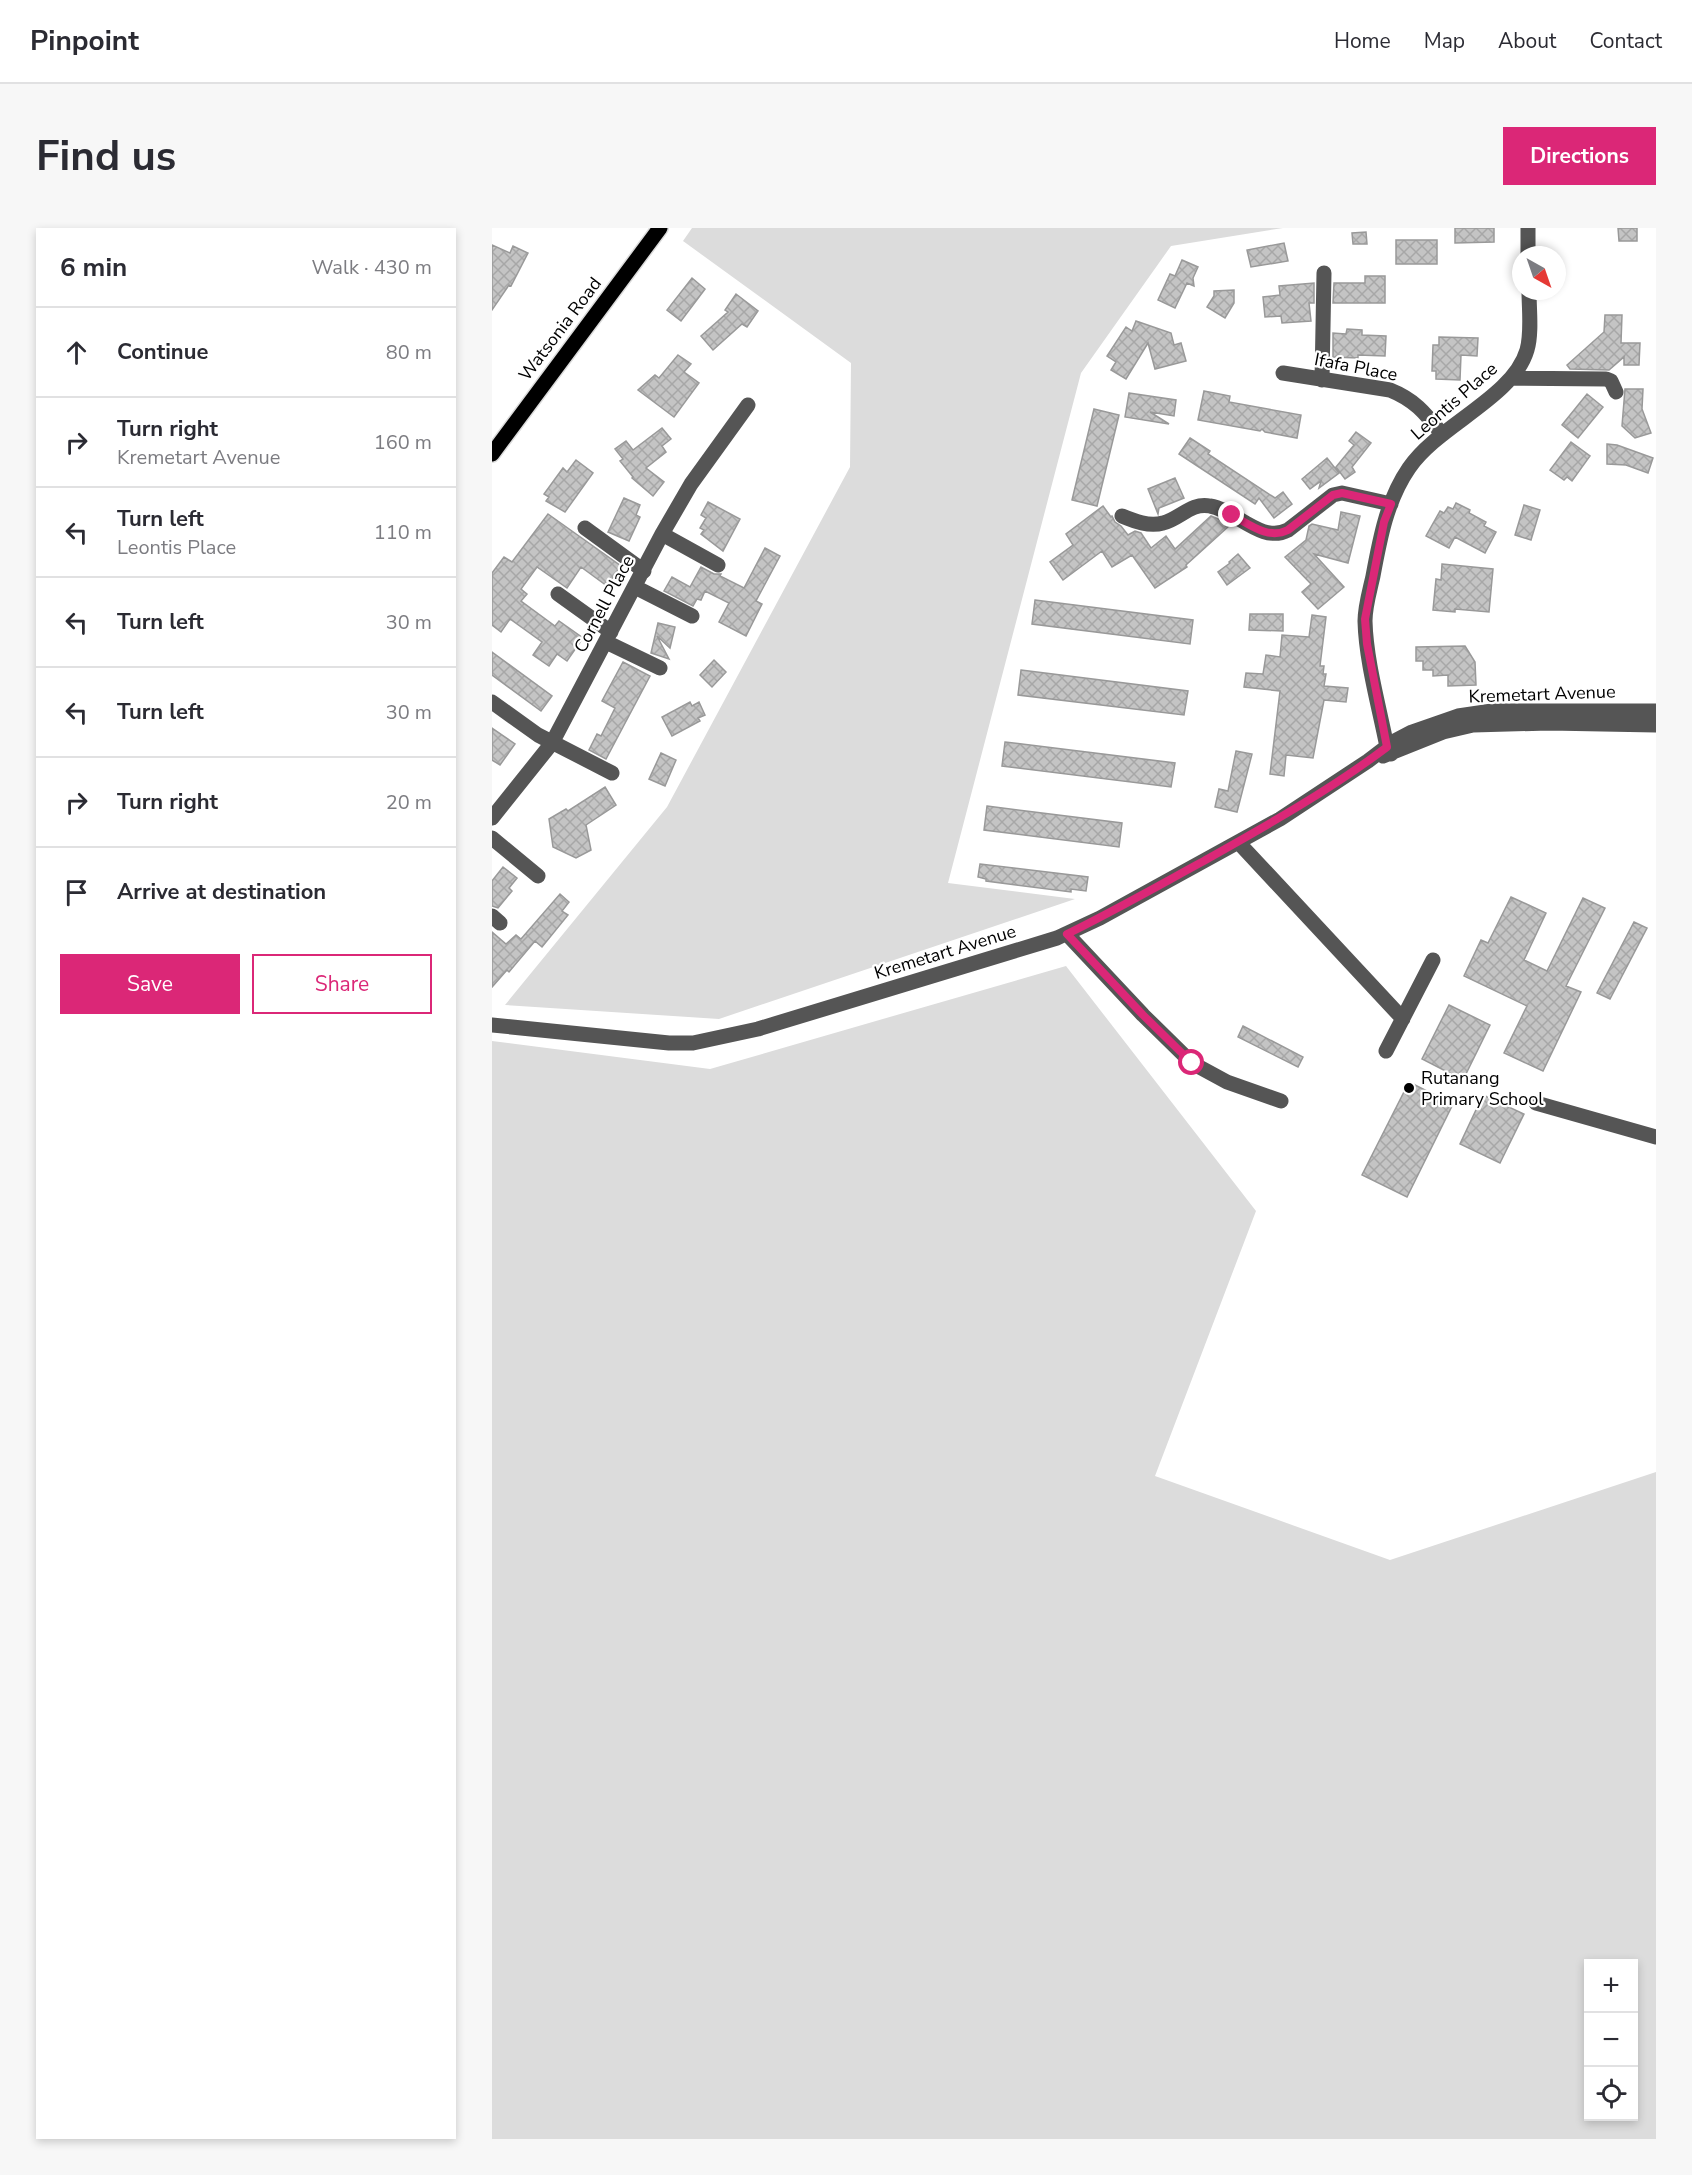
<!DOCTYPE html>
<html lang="en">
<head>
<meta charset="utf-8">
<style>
	:root { --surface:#fff; --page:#f7f7f7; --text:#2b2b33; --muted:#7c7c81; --line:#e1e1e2; --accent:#db2777 }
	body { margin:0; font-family:"Nunito Sans",sans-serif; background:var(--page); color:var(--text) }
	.controls { position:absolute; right:18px; bottom:18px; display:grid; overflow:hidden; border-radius:0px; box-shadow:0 3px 9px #0003 }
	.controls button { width:54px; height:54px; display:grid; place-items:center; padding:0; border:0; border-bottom:2px solid var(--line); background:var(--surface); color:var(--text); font:30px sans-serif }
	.compass { position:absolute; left:1020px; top:18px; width:54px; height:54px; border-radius:50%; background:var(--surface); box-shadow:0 3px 9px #0003; rotate:140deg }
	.stop { position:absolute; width:18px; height:18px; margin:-14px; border:4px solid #db2777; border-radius:50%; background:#fff }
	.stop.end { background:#db2777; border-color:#fff; box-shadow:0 2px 6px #0008 }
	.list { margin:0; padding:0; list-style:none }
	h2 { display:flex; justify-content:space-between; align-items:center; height:78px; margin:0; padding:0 24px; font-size:26px }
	h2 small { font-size:20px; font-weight:400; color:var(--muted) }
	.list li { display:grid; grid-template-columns:39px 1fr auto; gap:18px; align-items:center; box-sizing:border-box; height:90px; padding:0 24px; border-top:2px solid var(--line) }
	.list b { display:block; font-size:22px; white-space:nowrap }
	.list p { margin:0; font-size:20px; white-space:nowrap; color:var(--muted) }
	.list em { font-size:20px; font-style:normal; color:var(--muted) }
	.actions { display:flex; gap:12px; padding:18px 24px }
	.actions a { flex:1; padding:14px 0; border:2px solid var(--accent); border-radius:0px; text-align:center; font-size:21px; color:var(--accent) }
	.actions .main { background:var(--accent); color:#fff }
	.icon { flex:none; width:33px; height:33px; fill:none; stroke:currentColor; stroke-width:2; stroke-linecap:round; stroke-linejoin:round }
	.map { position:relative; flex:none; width:1164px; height:1911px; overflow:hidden; border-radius:0px }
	header { display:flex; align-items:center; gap:36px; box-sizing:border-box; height:84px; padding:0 30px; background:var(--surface); border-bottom:2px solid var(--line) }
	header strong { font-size:28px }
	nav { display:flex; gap:33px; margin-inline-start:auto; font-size:21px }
	.intro { display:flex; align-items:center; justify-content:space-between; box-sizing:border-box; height:144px; padding:0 36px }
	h1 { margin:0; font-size:42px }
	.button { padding:15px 27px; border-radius:0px; background:var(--accent); color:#fff; font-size:21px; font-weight:700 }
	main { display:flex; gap:36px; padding:0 36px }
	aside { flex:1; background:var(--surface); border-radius:0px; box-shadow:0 3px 9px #0003 }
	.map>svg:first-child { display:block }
	.green { fill:#dcdcdc; fill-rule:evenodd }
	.building { fill:url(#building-cross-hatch); stroke:#999; stroke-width:1.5 }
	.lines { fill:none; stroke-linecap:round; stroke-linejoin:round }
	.major-casing { stroke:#dbdbdb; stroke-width:18 }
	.minor { stroke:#555; stroke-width:15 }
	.major { stroke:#000; stroke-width:15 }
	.route { stroke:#db2777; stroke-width:8 }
	.poi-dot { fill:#000; stroke:#fff; stroke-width:2 }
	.labels { text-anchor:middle; stroke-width:4.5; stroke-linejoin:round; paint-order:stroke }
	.street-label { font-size:18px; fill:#000; stroke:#fff }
	.poi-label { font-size:18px; fill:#000; stroke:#fff; text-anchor:start }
</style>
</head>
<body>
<header>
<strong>Pinpoint</strong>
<nav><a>Home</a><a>Map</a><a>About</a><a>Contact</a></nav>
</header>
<div class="intro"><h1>Find us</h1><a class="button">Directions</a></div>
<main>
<aside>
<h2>6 min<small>Walk · 430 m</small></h2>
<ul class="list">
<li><svg class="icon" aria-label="ahead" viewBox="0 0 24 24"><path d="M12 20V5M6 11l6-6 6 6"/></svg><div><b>Continue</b></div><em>80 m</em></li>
<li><svg class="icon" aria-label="right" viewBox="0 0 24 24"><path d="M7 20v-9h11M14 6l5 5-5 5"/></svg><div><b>Turn right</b><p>Kremetart Avenue</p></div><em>160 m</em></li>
<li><svg class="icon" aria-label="left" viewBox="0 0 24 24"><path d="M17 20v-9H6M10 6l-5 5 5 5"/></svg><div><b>Turn left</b><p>Leontis Place</p></div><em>110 m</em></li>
<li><svg class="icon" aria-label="left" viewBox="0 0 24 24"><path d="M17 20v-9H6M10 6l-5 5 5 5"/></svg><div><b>Turn left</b></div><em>30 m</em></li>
<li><svg class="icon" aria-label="left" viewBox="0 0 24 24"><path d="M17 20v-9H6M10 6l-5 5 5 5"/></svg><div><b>Turn left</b></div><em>30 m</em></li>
<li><svg class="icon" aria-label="right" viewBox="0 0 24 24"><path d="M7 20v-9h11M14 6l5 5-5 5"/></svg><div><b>Turn right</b></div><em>20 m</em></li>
<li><svg class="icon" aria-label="arrive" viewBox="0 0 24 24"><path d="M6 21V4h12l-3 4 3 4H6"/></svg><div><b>Arrive at destination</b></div></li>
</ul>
<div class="actions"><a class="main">Save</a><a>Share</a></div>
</aside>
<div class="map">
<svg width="1164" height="1911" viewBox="0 0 1164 1911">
	<defs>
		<pattern id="building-cross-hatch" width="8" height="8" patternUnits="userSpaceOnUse" patternTransform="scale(1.5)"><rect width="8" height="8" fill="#c4c4c4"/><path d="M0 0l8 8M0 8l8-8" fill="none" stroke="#a7a7a7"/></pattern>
	</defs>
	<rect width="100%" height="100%" fill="#fff"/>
	<path class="green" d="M200 0H791L679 18 589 145 456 655 583 671 227 791 13 777 175 579 358 239 359 135 191 13Z
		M574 738 764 983 663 1248 898 1332 1164 1244V1911H0V813L218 841ZM1096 1736H1142V1888H1096Z"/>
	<path class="building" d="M963 0H1002V14L963 15Z
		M1126 0H1145V13H1127Z
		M874 4 875 16H861L860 5Z
		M904 12H945V36H904Z
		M792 15 796 33 759 39 755 22Z
		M0 17 18 25 21 18 36 25 19 58 17 57 0 82Z
		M690 32 706 39 701 50 702 58 695 55 683 80 666 72 678 46 683 48Z
		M873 48H893V75H841L842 55H873Z
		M200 50 213 61 189 93 175 82Z
		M822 55V75H817L819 93 790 95 789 88 773 89 771 69 788 67 787 58Z
		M742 62V75L733 90 715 79 722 68V63Z
		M244 66 266 83 255 99 250 96 221 122 209 108 236 84 233 82Z
		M1113 87H1130L1129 115H1148L1147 137H1132V129L1117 142 1078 141 1075 137 1112 104Z
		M644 93 679 105 682 117 689 115 694 133 663 141 656 115 634 151 619 142 624 134 615 128 634 99 640 103Z
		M855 101 870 102V107L894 108 893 128 866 127V130L841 129V105L854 106Z
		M947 109 986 110 985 128 969 127 968 152 944 151V143H940L941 117H947Z
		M186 127 199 136 192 144 207 155 182 189 146 162 163 147 167 150Z
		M1133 161H1151L1150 181 1159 205 1143 210 1130 198Z
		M712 163 738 168 737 174 809 187 805 210 773 204 770 201 768 203 706 192Z
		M637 165 684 172 682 188 658 184 677 196 633 189Z
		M1095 166 1111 179 1086 210 1070 197Z
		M602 181 627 187 605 278 580 272Z
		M170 200 179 211 170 218 174 224 154 240 172 254 161 268 140 250 141 249 128 233 131 231 123 221 134 213 141 222Z
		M864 204 879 215 860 239 863 244 853 251 844 239 862 217 857 213Z
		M698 210 718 223 716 226 783 270 791 264 800 276 782 290 767 270 763 276 687 226Z
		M1079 214 1098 228 1080 253 1075 249 1072 252 1058 242Z
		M1115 216 1125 217 1161 230 1156 245 1134 237 1115 236Z
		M835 230 847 245 827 260 829 253 818 261 810 251Z
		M84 232 101 245 73 284 54 273 57 269 52 266 71 240 75 244Z
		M683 250 692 270 667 280 666 286 656 261Z
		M132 270 148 277 144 287 148 289 137 313 116 304Z
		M216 274 248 291 231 323 209 306 212 302 208 300 214 290 209 287Z
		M964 275 978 282 977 285 994 294 992 298 1004 304 993 325 963 309 957 320 934 308 948 283 952 285 956 279 961 281Z
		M1032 277 1048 282 1039 312 1023 307Z
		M611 278 619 289 620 288 623 294 629 298 636 307 643 303 649 305 659 320 674 308 683 321 719 288 733 294 737 298 694 337 695 339 663 360 640 327 620 339 610 323 571 352 558 334 581 317 574 306Z
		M849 284 868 288 856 335 822 326 852 359 826 381 810 364 819 356 793 329 814 312 817 298 820 296 846 302Z
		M56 286 129 338 115 358 89 339 75 360 45 339 29 361 35 366 29 373 63 398 67 393 91 410 75 433 65 426 57 438 41 427 50 414 18 391 9 404 0 397V345L12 329 20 334Z
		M273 320 288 328 264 373 270 376 254 408 227 394 237 375 213 363 209 372 205 371 201 378 172 363 180 349 198 359 209 339 222 346H229L228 348 252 360Z
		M746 326 758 340 735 357 726 344 738 335 737 334Z
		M950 336 1001 341 997 384 963 381V384L941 382 944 351 949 352Z
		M543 372 701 392 698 416 540 396Z
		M758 386H791V403L757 402Z
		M820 387 834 389 828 438H832L831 446H834L832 458 856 460 854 474 832 472 821 530 794 527 792 548 778 546 788 463 752 459 754 445 771 446 774 427 788 429 790 407 817 409Z
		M166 395 183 399 178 420 165 408 177 431 159 425Z
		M973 418 983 434 984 457 956 458V447L941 448V442H931V433H924V419Z
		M0 424 60 468 49 483 0 447Z
		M222 432 234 444 220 459 208 447Z
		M131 434 158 448 114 531 97 522 105 506 109 508 123 480 110 473Z
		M529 442 696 463 692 487 526 467Z
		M198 474 200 478 207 474 213 487 206 490 208 493 180 508 170 489Z
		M0 500 23 516 8 537 0 532Z
		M513 514 683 535 679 559 510 538Z
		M744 523 760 526 745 584 723 579 727 561 736 563Z
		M169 525 184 532 173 558 157 551Z
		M113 559 124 577 94 597 99 622 84 630 61 619 57 591 74 581 76 583Z
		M495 578 630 595 627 619 492 602Z
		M488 636 596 649 594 663 579 661V664L494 653V651L486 649Z
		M11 639 25 650 17 660 20 663 6 680 0 678V653Z
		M68 666 77 674 70 683 76 687 50 719 43 713 17 744 15 742 0 759V704L14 716 24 707 29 711Z
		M1019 669 1054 685 1032 732 1055 743 1091 670 1113 680 1074 758 1089 764 1051 843 1012 825 1035 778 972 748 989 712 996 715Z
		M1142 694 1155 700 1118 771 1105 765Z
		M957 777 998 797 971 852 930 831Z
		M751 798 811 829 806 839 746 809Z
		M917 854 961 876 915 969 870 947Z
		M991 867 1032 886 1008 935 968 916Z"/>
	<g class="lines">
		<defs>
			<path id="major" d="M0 226 168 0"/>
		</defs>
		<use href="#major" class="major-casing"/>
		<path class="minor" d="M1036 0V27
			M791 145 898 162C923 172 933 185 950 206
			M1020 150 1114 151 1119 153 1124 164
			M830 152 832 45
			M630 288C642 293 657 299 671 295 688 291 699 274 718 278 744 282 769 316 796 302L841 267 850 265 899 276
			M93 300 152 343
			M170 306 226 337
			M143 359 200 388
			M66 366 119 404
			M114 414 168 440
			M0 474 46 507 120 545
			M899 526 895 519C887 478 874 433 873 393 873 378 878 362 881 348 888 310 895 272 917 240 946 197 1021 170 1035 122 1040 105 1037 81 1037 63
			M891 528 951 504 981 497 1057 495 1164 497
			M0 590 60 515 170 306 199 256 256 177
			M0 610 46 648
			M746 614 911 791
			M0 688 8 695
			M575 706 651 787 700 835 735 854 789 873
			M0 797 177 815H201L266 801 565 710 608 690 788 591 876 533 901 514 920 504 966 488 1000 483H1164
			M894 823 941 732
			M1044 875 1164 909"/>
		<use href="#major" class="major"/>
	</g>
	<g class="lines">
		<path class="route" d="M700 835 651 787 575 706C620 684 664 659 708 635 772 599 837 563 895 519L875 416 873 391 892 294 899 276 850 265 841 267 796 302C776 312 757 296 740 287"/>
	</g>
	<circle class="poi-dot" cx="917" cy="860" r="6"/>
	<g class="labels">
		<g class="street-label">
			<text transform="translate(68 101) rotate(-53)" y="6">Watsonia Road</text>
			<text transform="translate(864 139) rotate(11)" y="6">Ifafa Place</text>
			<text transform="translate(962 173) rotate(-41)" y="6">Leontis Place</text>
			<text transform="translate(112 376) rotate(-62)" y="6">Cornell Place</text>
			<text transform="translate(1050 466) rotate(-2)" y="6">Kremetart Avenue</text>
			<text transform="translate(453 724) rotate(-17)" y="6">Kremetart Avenue</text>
		</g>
		<g class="poi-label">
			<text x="929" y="856">Rutanang<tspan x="929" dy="21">Primary School</tspan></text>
		</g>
	</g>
</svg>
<div class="controls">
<button>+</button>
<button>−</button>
<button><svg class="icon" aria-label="locate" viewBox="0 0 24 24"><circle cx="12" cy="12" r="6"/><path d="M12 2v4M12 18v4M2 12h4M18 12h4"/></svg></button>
</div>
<svg class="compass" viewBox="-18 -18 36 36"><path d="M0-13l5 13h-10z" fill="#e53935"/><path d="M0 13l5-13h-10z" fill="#7c7c81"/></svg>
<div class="stop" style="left:700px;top:835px"></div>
<div class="stop end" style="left:740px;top:287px"></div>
</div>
</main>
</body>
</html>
